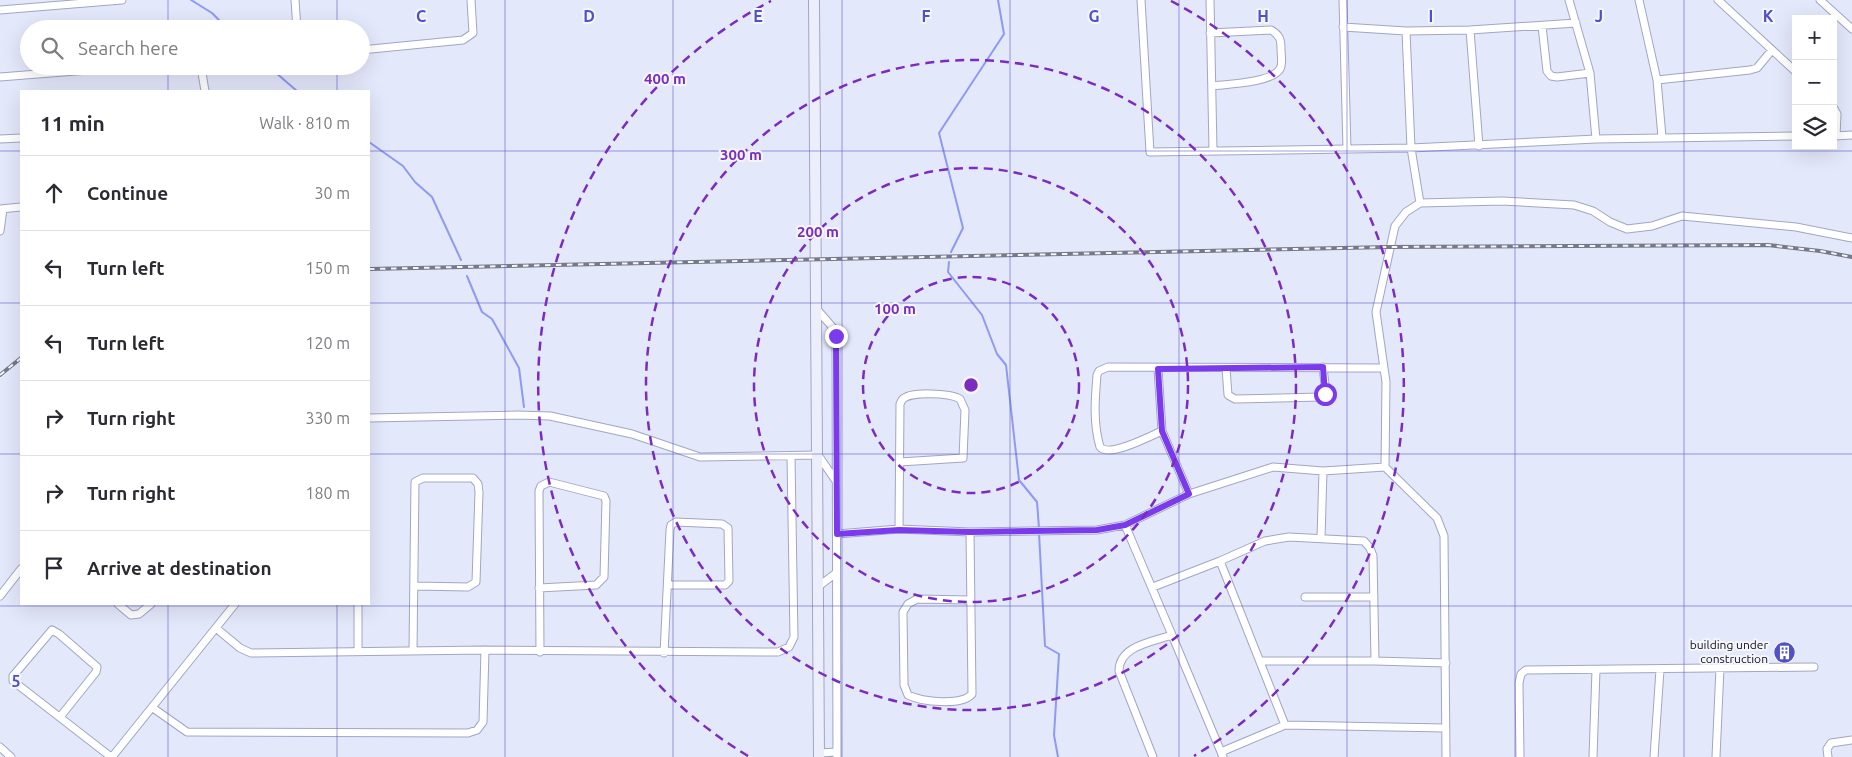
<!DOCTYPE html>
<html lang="en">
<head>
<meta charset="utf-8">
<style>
	:root { --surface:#fff; --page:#f7f7f7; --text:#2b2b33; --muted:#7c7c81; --line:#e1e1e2 }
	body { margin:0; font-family:Ubuntu,sans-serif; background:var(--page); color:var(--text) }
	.controls { position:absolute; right:15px; top:15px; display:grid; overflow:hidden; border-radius:0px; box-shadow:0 5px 20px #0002 }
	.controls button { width:45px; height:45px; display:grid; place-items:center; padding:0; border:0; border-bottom:1px solid var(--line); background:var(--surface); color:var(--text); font:25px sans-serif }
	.stop { position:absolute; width:15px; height:15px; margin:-11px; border:4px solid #7c3aed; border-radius:50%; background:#fff }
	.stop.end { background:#7c3aed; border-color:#fff; box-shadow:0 1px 5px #0008 }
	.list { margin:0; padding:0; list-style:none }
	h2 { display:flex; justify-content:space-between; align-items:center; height:65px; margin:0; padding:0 20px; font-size:21px }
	h2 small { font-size:16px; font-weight:400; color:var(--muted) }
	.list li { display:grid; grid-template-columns:32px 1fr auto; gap:15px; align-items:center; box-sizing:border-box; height:75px; padding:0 20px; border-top:1px solid var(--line) }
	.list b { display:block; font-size:19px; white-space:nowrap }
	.list em { font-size:16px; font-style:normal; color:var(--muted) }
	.icon { flex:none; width:28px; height:28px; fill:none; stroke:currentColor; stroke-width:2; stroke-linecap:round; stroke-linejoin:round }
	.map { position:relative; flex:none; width:1852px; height:757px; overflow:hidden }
	.search { position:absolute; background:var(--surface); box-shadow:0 5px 20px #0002; left:20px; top:20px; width:350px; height:55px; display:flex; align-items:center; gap:12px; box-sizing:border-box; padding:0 18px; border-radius:28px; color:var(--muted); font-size:19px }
	.panel { position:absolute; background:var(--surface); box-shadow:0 5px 20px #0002; left:20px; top:90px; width:350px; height:515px; border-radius:0px }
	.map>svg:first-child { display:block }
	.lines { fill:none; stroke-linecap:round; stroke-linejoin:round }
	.stream { stroke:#8f99f1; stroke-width:2 }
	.street-casing { stroke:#a1a6c4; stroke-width:9 }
	.secondary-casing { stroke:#a1a6c4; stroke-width:12 }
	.street { stroke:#fff; stroke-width:7 }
	.secondary { stroke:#eceefc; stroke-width:10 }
	.rail-casing { stroke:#777988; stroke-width:4 }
	.rail { stroke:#f5f6fc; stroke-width:2; stroke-dasharray:5.5; stroke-linecap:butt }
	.route { stroke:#7c3aed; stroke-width:6 }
	.grid { fill:none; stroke:#5050c7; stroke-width:1; stroke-opacity:0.55 }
	.ring { fill:none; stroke:#7b2cbf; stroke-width:2.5; stroke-dasharray:9 6 }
	.labels { text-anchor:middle; stroke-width:4; stroke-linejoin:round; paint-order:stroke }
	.poi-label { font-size:12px; fill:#0a0b15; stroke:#f5f6fc; text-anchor:end }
	.grid-label { font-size:16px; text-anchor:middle; font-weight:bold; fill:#5050c7; stroke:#f5f6fc; stroke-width:4; stroke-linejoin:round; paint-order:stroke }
	.centre { fill:#7b2cbf; stroke:#f5f6fc; stroke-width:2.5 }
	.ring-label { font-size:15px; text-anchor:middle; font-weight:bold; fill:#7b2cbf; stroke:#f5f6fc; stroke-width:4; stroke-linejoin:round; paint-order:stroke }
</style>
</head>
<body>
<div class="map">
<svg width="1852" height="757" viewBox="0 0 1852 757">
	<rect width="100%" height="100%" fill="#e4e8fb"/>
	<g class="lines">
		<path class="stream" d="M191 0 212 13 228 29
			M268 66 297 91
			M369 142 403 166 415 182 432 197 461 260
			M951 252 963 228 939 133 1004 34 998 0
			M949 262 948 272 982 315 997 354 1006 365 1019 480 1037 502 1039 528
			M467 276 482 312 492 319 519 368 524 407
			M1039 533 1045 646 1059 654 1054 735 1058 757"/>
		<defs>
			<path id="street" d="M295 0 297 29
				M1141 0 1150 152 1411 148 1596 139 1796 136
				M1210 0 1213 150
				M1343 0 1347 149
				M1569 0 1590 73 1596 139
				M1639 0 1657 80 1662 137
				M1718 0 1796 72
				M1820 0 1852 29
				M0 10 122 0
				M1542 26 1547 71 1551 76 1557 77 1590 73
				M1343 27 1406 31 1470 30 1479 146
				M1470 30 1576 23
				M1210 33 1271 30C1280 35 1281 40 1281 49 1281 55 1283 64 1280 69 1271 83 1228 84 1212 86
				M361 50 463 40 473 33 471 0
				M195 66 202 73 205 91
				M0 77 139 66
				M1657 80 1750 70 1757 68 1772 50
				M1833 107 1837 114 1836 136
				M1834 136 1852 135
				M0 139 21 138
				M1420 203 1502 201 1574 205 1593 211 1610 222 1627 229 1652 226 1682 216 1796 227 1852 238
				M0 209 21 207
				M0 231 3 209
				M815 307 834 329 836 336 837 757
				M1226 368 1228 395 1235 399 1321 397 1326 393 1323 367
				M1158 369 1162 431
				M369 418 518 415 550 416 632 434 700 457 818 455 836 481
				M1385 467 1437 518 1444 536 1446 757
				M1189 494 1162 431C1150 436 1109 458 1100 447 1093 423 1095 399 1097 375L1099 371 1108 367 1384 368
				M1125 525 1172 635
				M899 529 900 404 902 400C909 391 950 393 960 399L965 410 963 458 900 462
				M837 534 899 529 970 532 1097 530 1125 525 1189 494 1273 467 1323 471 1385 467 1386 382 1376 312 1395 226 1406 212 1420 203 1411 148 1406 31
				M1321 538 1323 471
				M1220 561 1265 541 1289 537 1364 541 1370 548 1373 556 1375 661 1446 663
				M819 586 836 573
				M1153 587 1220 561 1285 725
				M539 588 596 585 604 577 606 501 604 496 549 482 541 486 539 491 540 652
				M0 596 21 569
				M1305 597H1374
				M969 600 917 599 908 604 903 612 904 685 908 695C922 702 962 706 972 694L970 532
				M118 604 131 615 139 614 151 604
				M358 604V651
				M216 628 240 648 251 653 485 650 778 652 789 647 794 637 791 457
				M413 651 415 482 423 478H473L478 484 479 492 476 582 468 587 415 586
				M664 653 670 530 671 525 676 522 722 524 728 528 729 581 725 585H668
				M1261 661H1375
				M153 708 187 732 468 733 477 730 483 722 485 650
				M60 717 96 672 97 667 59 634 52 630 13 676V681L111 757
				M0 747 11 757
				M819 753 837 752
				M112 757 235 604
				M1153 757 1119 671C1119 646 1152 642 1172 635L1221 752
				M1223 757 1221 752 1285 725 1445 728
				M1520 757 1519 683 1521 674 1526 670 1814 667
				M1593 757 1596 670
				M1654 757 1660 670
				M1716 757 1720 668
				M1828 757 1827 749 1831 743 1852 740"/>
			<path id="secondary" d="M814 0 819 757"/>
		</defs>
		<use href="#street" class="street-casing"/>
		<use href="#secondary" class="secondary-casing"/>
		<use href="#street" class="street"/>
		<use href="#secondary" class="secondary"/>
		<defs>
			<path id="rail" d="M369 269 1389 247 1768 245 1820 251 1852 257
				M0 375 21 358"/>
		</defs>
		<use href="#rail" class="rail-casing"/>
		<use href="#rail" class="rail"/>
	</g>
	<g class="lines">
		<path class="route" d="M836 336 837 534 899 530 970 532 1097 530 1125 525 1189 494 1162 431 1158 369 1323 367 1325 394"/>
	</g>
	<path class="grid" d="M168 0V29M337 0V29M505 0V757M673 0V757M842 0V757M1010 0V757M1179 0V757M1347 0V757M1515 0V757M1684 0V757M168 66V91M337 66V91M0 151H21M369 151H1852M0 303H21M369 303H1852M0 454H21M369 454H1852M168 604V757M337 604V757M0 606H1852"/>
	<g class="ring">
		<circle cx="971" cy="385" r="108"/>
		<circle cx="971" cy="385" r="217"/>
		<circle cx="971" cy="385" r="325"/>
		<path d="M748 756A433 433 0 0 1 771 1M1171 1A433 433 0 0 1 1194 756"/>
	</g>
	<defs>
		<symbol id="building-disc" viewBox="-11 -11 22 22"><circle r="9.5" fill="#5050c7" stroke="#f5f6fc"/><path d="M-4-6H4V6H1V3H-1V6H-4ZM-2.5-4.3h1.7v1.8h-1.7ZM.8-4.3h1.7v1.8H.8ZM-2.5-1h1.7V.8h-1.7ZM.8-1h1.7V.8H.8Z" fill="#fff"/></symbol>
	</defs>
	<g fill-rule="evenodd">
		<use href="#building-disc" x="1772" y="640" width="25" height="25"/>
	</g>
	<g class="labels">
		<g class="poi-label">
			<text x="1768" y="649">building under<tspan x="1768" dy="14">construction</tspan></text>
		</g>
	</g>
	<g class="grid-label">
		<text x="421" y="22">C</text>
		<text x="589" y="22">D</text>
		<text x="758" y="22">E</text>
		<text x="926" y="22">F</text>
		<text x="1094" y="22">G</text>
		<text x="1263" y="22">H</text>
		<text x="1431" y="22">I</text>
		<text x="1599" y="22">J</text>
		<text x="1768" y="22">K</text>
		<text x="16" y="687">5</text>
	</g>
	<circle cx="971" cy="385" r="8" class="centre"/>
	<g class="ring-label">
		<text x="665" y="84">400 m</text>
		<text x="741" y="160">300 m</text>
		<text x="818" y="237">200 m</text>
		<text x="895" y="314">100 m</text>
	</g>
</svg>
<div class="controls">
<button>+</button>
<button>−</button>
<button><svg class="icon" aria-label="layers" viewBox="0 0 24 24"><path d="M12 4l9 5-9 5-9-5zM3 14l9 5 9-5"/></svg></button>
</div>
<div class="stop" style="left:1325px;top:394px"></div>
<div class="stop end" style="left:836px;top:336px"></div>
<div class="search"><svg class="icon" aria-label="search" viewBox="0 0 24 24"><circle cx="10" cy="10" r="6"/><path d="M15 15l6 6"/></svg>Search here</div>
<section class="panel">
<h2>11 min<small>Walk · 810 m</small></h2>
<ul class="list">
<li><svg class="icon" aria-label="ahead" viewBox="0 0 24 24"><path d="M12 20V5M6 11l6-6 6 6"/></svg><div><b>Continue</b></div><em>30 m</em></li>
<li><svg class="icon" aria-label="left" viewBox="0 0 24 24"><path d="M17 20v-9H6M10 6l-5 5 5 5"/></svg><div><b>Turn left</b></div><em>150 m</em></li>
<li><svg class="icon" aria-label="left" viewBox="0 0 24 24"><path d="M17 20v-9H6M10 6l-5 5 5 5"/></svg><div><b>Turn left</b></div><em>120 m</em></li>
<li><svg class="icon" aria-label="right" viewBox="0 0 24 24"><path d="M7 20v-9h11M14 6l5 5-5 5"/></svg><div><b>Turn right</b></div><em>330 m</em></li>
<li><svg class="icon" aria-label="right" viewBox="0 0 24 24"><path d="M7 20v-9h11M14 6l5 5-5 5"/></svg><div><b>Turn right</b></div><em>180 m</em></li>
<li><svg class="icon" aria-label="arrive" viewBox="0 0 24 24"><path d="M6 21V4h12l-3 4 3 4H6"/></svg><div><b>Arrive at destination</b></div></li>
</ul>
</section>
</div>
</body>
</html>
